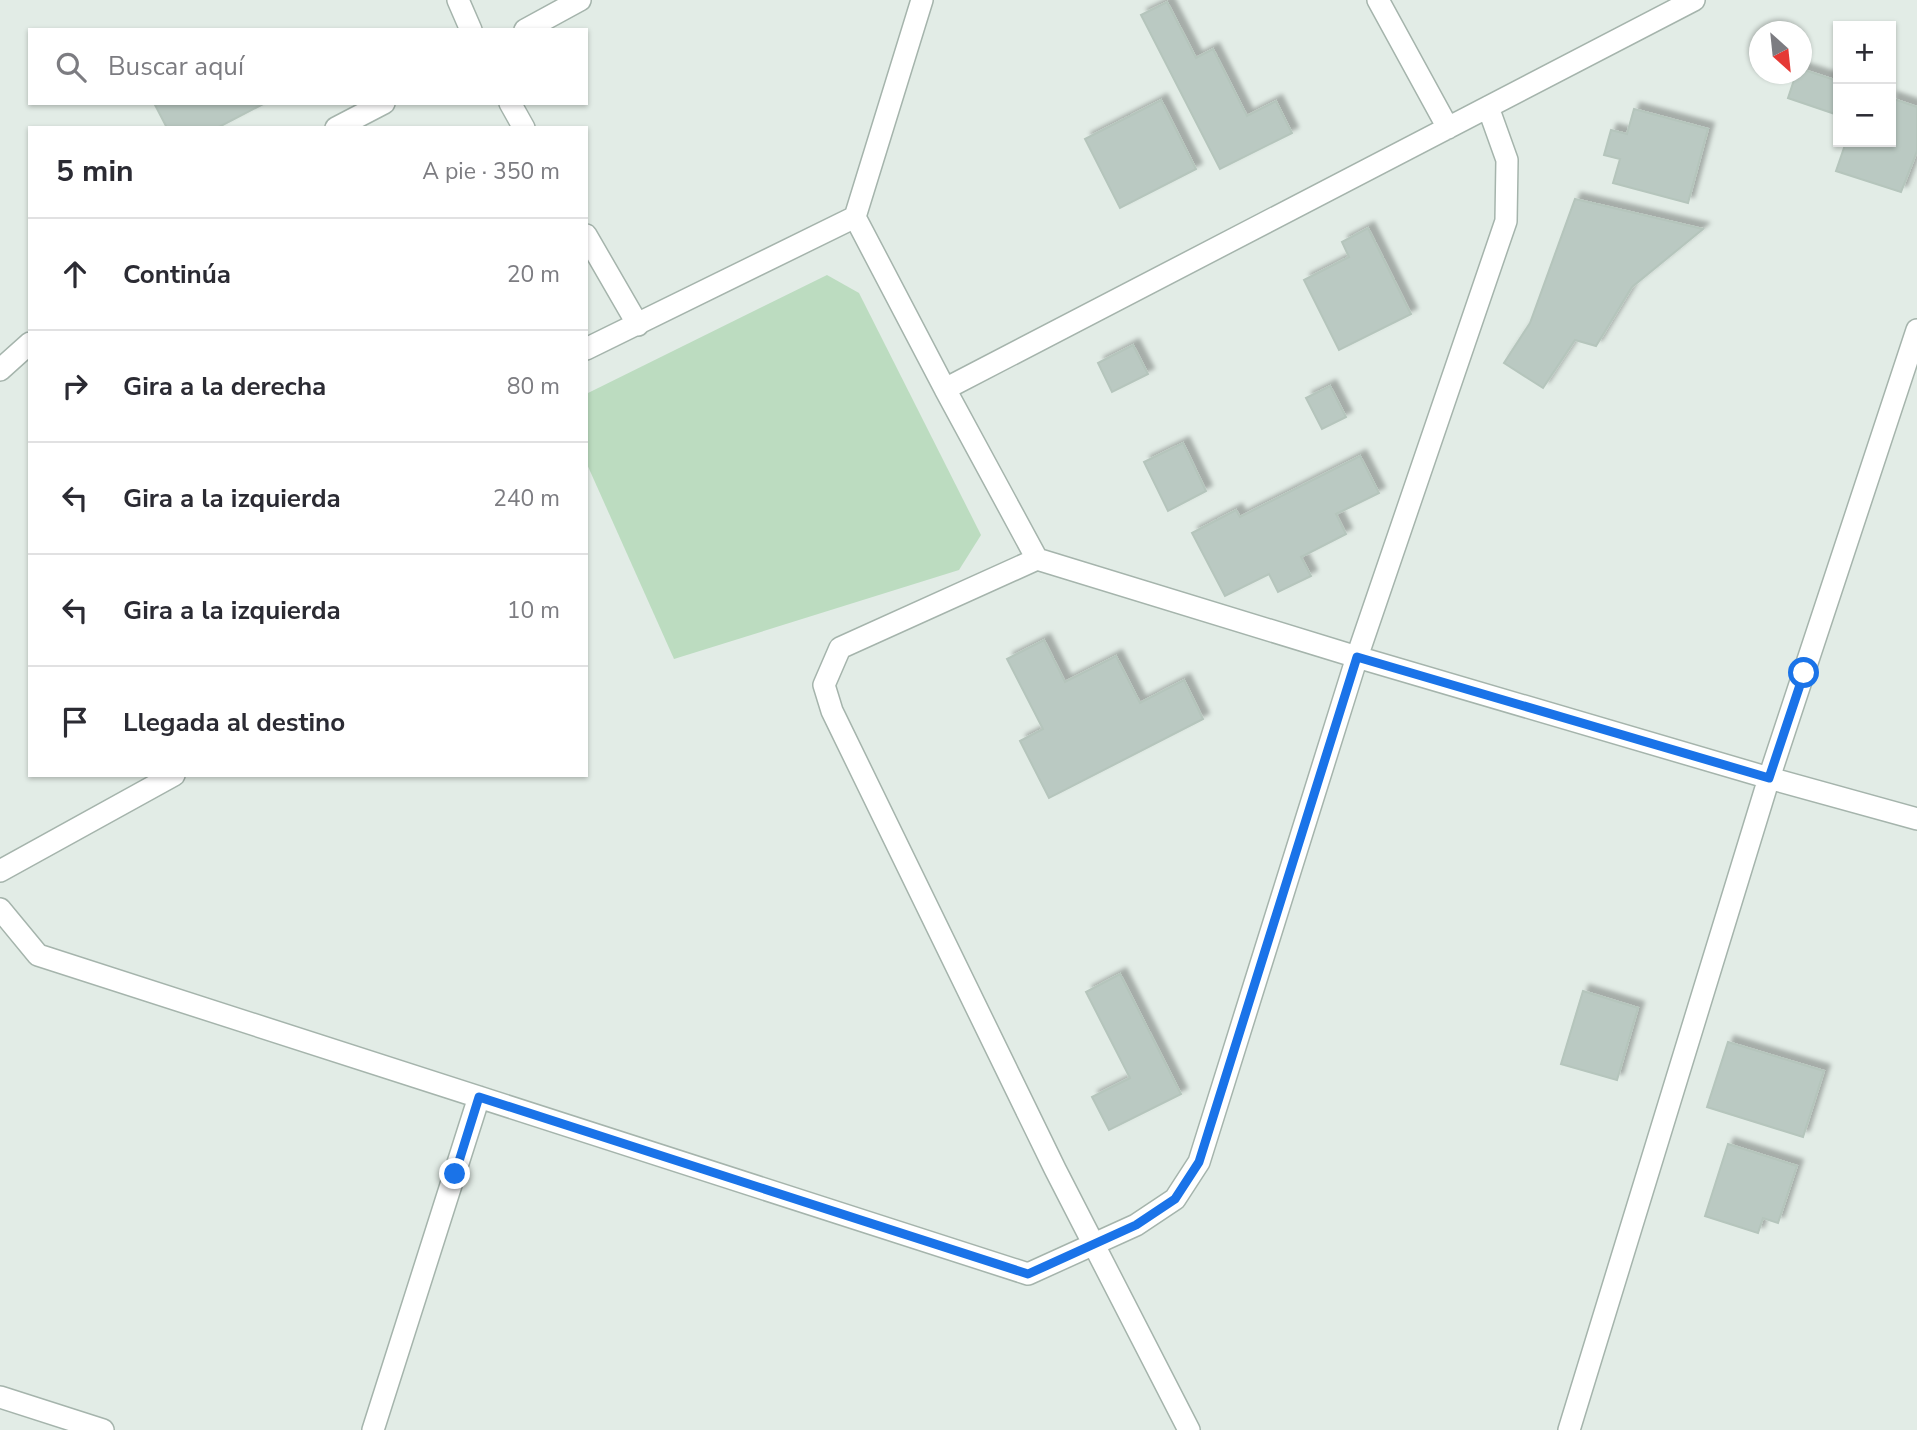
<!DOCTYPE html>
<html lang="es">
<head>
<meta charset="utf-8">
<style>
	:root { --surface:#fff; --page:#f7f7f7; --text:#2b2b33; --muted:#7c7c81; --line:#e1e1e2 }
	body { margin:0; font-family:"Nunito Sans",sans-serif; background:var(--page); color:var(--text) }
	.controls { position:absolute; right:21px; top:21px; display:grid; overflow:hidden; border-radius:0px; box-shadow:0 2px 5px #0004 }
	.controls button { width:63px; height:63px; display:grid; place-items:center; padding:0; border:0; border-bottom:2px solid var(--line); background:var(--surface); color:var(--text); font:35px sans-serif }
	.compass { position:absolute; left:1749px; top:21px; width:63px; height:63px; border-radius:50%; background:var(--surface); box-shadow:0 2px 5px #0004; rotate:153deg }
	.stop { position:absolute; width:21px; height:21px; margin:-16px; border:5px solid #1a73e8; border-radius:50%; background:#fff }
	.stop.end { background:#1a73e8; border-color:#fff; box-shadow:0 2px 7px #0008 }
	.list { margin:0; padding:0; list-style:none }
	h2 { display:flex; justify-content:space-between; align-items:center; height:91px; margin:0; padding:0 28px; font-size:30px }
	h2 small { font-size:23px; font-weight:400; color:var(--muted) }
	.list li { display:grid; grid-template-columns:46px 1fr auto; gap:21px; align-items:center; box-sizing:border-box; height:112px; padding:0 28px; border-top:2px solid var(--line) }
	.list b { display:block; font-size:26px; white-space:nowrap }
	.list em { font-size:23px; font-style:normal; color:var(--muted) }
	.icon { flex:none; width:38px; height:38px; fill:none; stroke:currentColor; stroke-width:2; stroke-linecap:round; stroke-linejoin:round }
	.map { position:relative; flex:none; width:1917px; height:1430px; overflow:hidden }
	.search { position:absolute; background:var(--surface); box-shadow:0 2px 5px #0004; left:28px; top:28px; width:560px; height:77px; display:flex; align-items:center; gap:18px; box-sizing:border-box; padding:0 24px; border-radius:0px; color:var(--muted); font-size:26px }
	.panel { position:absolute; background:var(--surface); box-shadow:0 2px 5px #0004; left:28px; top:126px; width:560px; height:651px; border-radius:0px }
	.map>svg:first-child { display:block }
	.green { fill:#bcdcc0 }
	.building { fill:#bac9c2; stroke:#b5c5bc; stroke-width:2; filter:url(#shadow) }
	.lines { fill:none; stroke-linecap:round; stroke-linejoin:round }
	.minor-casing { stroke:#a5b4ac; stroke-width:24 }
	.minor { stroke:#fff; stroke-width:21 }
	.route { stroke:#1a73e8; stroke-width:9 }
</style>
</head>
<body>
<div class="map">
<svg width="1917" height="1430" viewBox="0 0 1917 1430">
	<defs>
		<filter id="shadow"><feDropShadow dx="6" dy="-6" stdDeviation="2" flood-color="#0004"/></filter>
	</defs>
	<rect width="100%" height="100%" fill="#e2ece6"/>
	<path class="green" d="M827 275 859 293 981 535 959 570 674 659 586 462V394Z"/>
	<path class="building" d="M1167 2 1196 58 1213 49 1247 116 1276 101 1292 133 1220 169 1141 15Z
		M1801 69 1838 81V115L1788 98 1796 74H1801Z
		M1891 98 1917 107V151L1901 192 1836 171 1846 142H1891Z
		M1161 100 1196 169 1120 208 1085 139Z
		M154 103H265L217 128H167Z
		M1634 109 1708 129 1688 203 1613 183 1620 159 1604 155 1611 130 1627 134Z
		M1575 199 1703 229 1632 287 1596 346 1575 340 1543 388 1504 363 1530 323Z
		M1368 228 1411 314 1339 350 1304 280 1349 257 1342 242Z
		M1133 345 1148 374 1112 392 1098 363Z
		M1330 386 1346 417 1322 429 1306 398Z
		M1183 443 1206 491 1168 511 1144 462Z
		M1360 456 1379 493 1336 514 1346 534 1301 557 1311 576 1278 592 1269 574 1225 596 1192 533 1236 510 1240 517Z
		M1044 640 1065 682 1116 656 1140 703 1184 680 1203 719 1049 798 1020 741 1043 729 1007 659Z
		M1120 974 1181 1094 1109 1130 1092 1097 1130 1078 1086 992Z
		M1583 991 1638 1008 1617 1080 1561 1064Z
		M1728 1042 1824 1071 1803 1137 1707 1107Z
		M1728 1144 1797 1166 1778 1223 1763 1218 1758 1233 1705 1216Z"/>
	<g class="lines">
		<defs>
			<path id="minor" d="M458 0 471 30
				M1378 0 1448 128
				M1694 0 945 389 1037 559 1357 657 1769 778 1917 330
				M525 30 580 0
				M510 103 524 128
				M336 128 384 103
				M855 217 945 389
				M586 235 638 325
				M586 349 855 217 922 0
				M0 370 30 343
				M1037 559 840 648 824 685 832 711 1055 1169 1189 1430
				M0 871 174 775
				M0 909 38 955 1028 1274 1136 1225 1175 1199 1199 1162 1357 657 1506 221 1507 160 1488 107
				M0 1397 103 1430
				M373 1430 479 1097
				M1569 1430 1769 778 1917 819"/>
		</defs>
		<use href="#minor" class="minor-casing"/>
		<use href="#minor" class="minor"/>
	</g>
	<g class="lines">
		<path class="route" d="M455 1174 479 1097 1028 1274 1136 1225 1175 1199 1199 1162 1357 657 1769 778 1804 673"/>
	</g>
</svg>
<div class="controls">
<button>+</button>
<button>−</button>
</div>
<svg class="compass" viewBox="-18 -18 36 36"><path d="M0-13l5 13h-10z" fill="#e53935"/><path d="M0 13l5-13h-10z" fill="#7c7c81"/></svg>
<div class="stop" style="left:1804px;top:673px"></div>
<div class="stop end" style="left:455px;top:1174px"></div>
<div class="search"><svg class="icon" aria-label="search" viewBox="0 0 24 24"><circle cx="10" cy="10" r="6"/><path d="M15 15l6 6"/></svg>Buscar aquí</div>
<section class="panel">
<h2>5 min<small>A pie · 350 m</small></h2>
<ul class="list">
<li><svg class="icon" aria-label="ahead" viewBox="0 0 24 24"><path d="M12 20V5M6 11l6-6 6 6"/></svg><div><b>Continúa</b></div><em>20 m</em></li>
<li><svg class="icon" aria-label="right" viewBox="0 0 24 24"><path d="M7 20v-9h11M14 6l5 5-5 5"/></svg><div><b>Gira a la derecha</b></div><em>80 m</em></li>
<li><svg class="icon" aria-label="left" viewBox="0 0 24 24"><path d="M17 20v-9H6M10 6l-5 5 5 5"/></svg><div><b>Gira a la izquierda</b></div><em>240 m</em></li>
<li><svg class="icon" aria-label="left" viewBox="0 0 24 24"><path d="M17 20v-9H6M10 6l-5 5 5 5"/></svg><div><b>Gira a la izquierda</b></div><em>10 m</em></li>
<li><svg class="icon" aria-label="arrive" viewBox="0 0 24 24"><path d="M6 21V4h12l-3 4 3 4H6"/></svg><div><b>Llegada al destino</b></div></li>
</ul>
</section>
</div>
</body>
</html>
